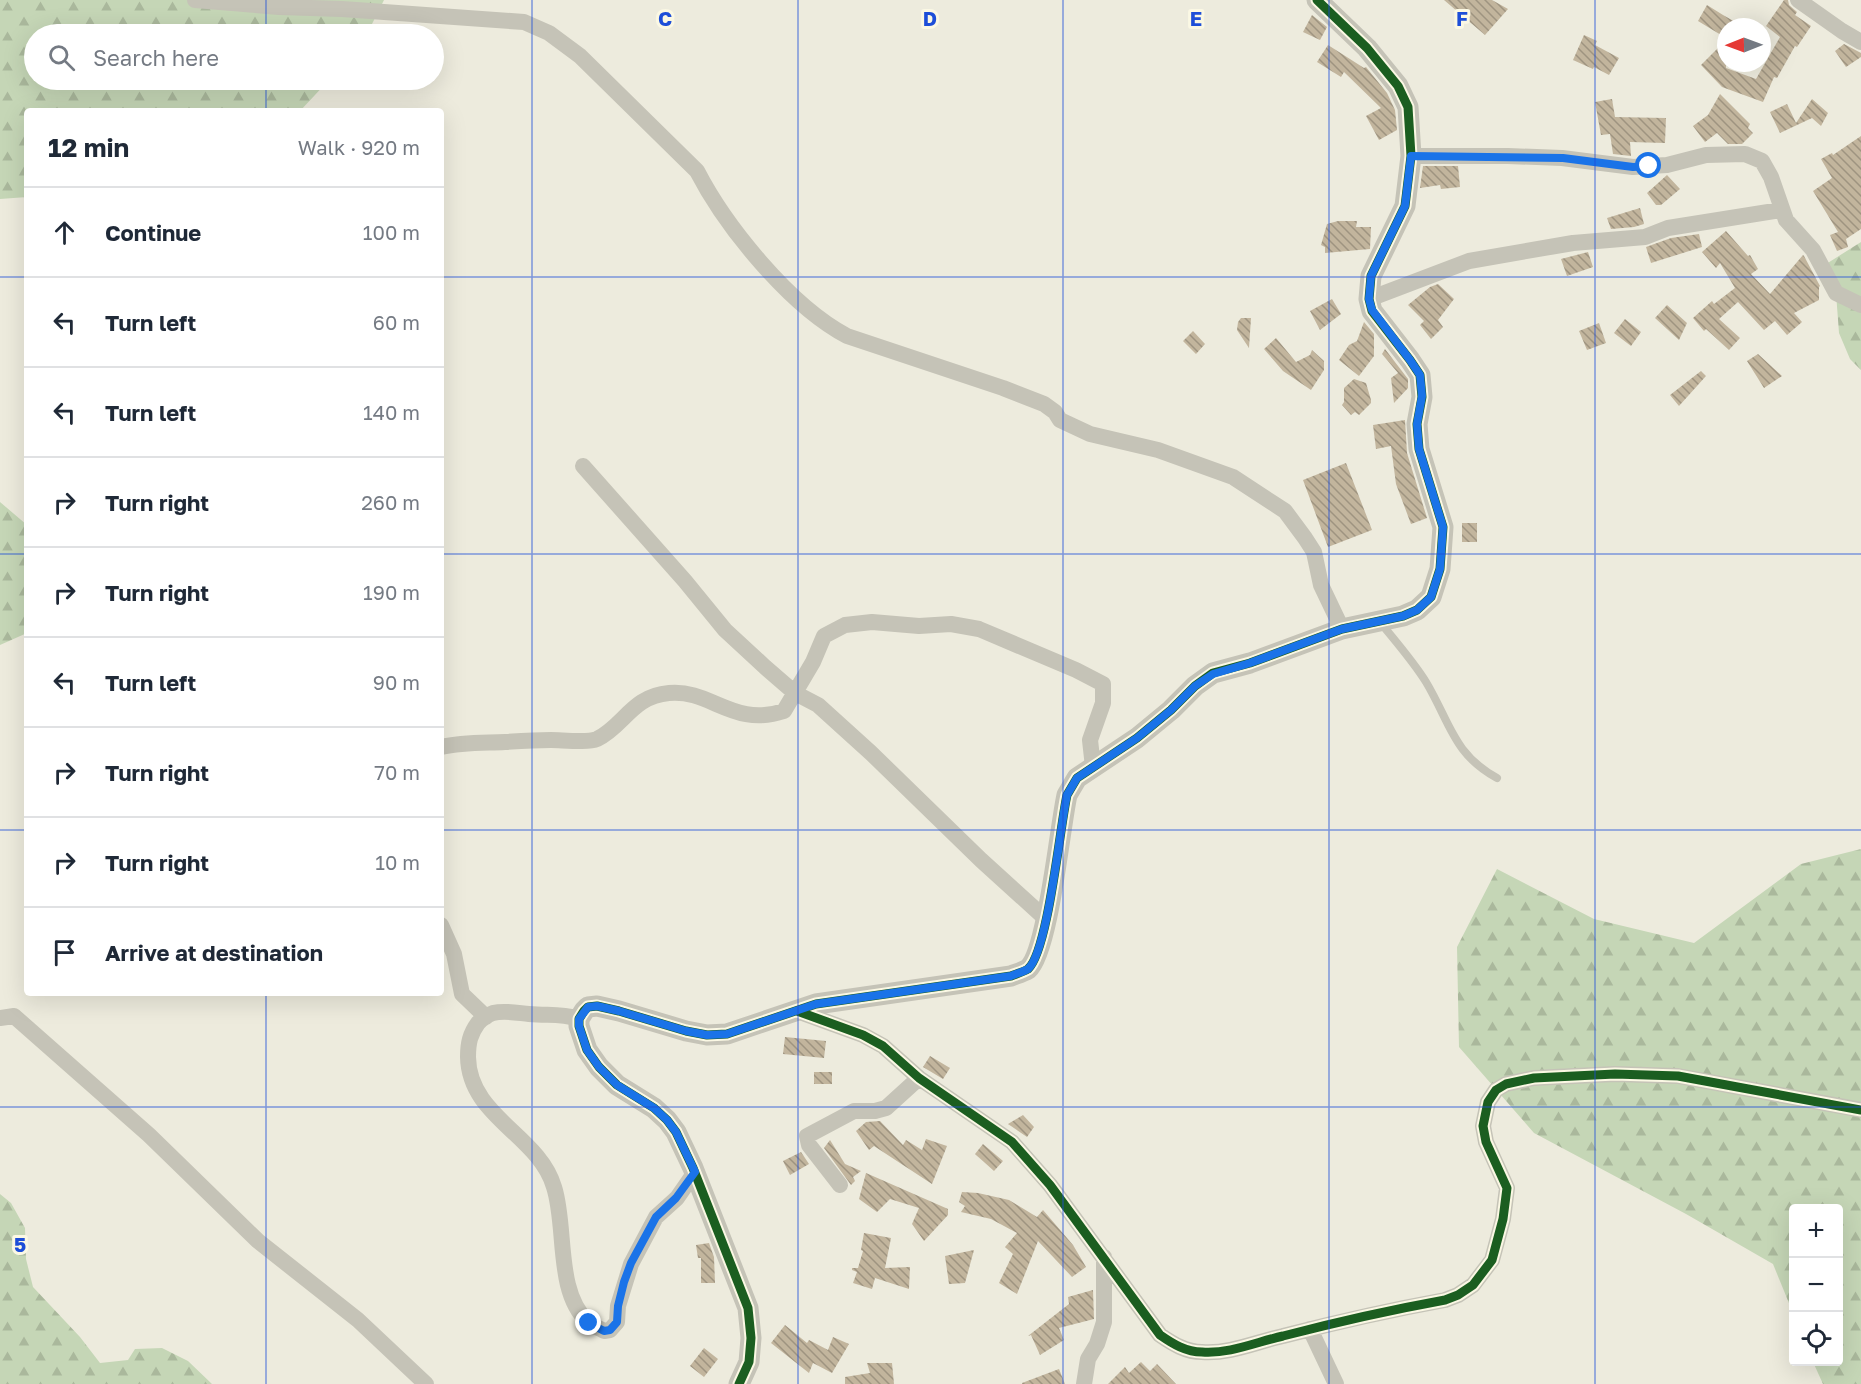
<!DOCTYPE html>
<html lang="en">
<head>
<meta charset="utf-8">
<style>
	:root { --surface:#fff; --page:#f2f2f3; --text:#1f2937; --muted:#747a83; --line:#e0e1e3 }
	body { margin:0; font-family:"Golos Text",sans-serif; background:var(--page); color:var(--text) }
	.controls { position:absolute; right:18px; bottom:18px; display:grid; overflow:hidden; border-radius:6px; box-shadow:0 6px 24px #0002 }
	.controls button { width:54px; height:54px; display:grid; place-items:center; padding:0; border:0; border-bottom:2px solid var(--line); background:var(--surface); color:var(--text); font:30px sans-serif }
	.compass { position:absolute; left:1717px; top:18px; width:54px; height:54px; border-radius:50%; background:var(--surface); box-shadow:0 6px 24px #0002; rotate:269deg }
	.stop { position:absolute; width:18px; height:18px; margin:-14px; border:4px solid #1a73e8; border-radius:50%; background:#fff }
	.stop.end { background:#1a73e8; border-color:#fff; box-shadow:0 2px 6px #0008 }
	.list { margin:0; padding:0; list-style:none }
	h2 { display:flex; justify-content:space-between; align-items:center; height:78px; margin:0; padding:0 24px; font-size:26px }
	h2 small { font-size:20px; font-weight:400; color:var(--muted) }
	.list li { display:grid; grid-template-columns:39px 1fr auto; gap:18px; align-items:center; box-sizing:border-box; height:90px; padding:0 24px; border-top:2px solid var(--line) }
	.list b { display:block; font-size:22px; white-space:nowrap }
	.list em { font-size:20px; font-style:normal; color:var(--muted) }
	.icon { flex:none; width:33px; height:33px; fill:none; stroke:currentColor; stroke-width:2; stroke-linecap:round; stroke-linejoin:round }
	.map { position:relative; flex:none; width:1861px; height:1384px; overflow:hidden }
	.search { position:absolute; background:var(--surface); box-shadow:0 6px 24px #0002; left:24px; top:24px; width:420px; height:66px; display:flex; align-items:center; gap:15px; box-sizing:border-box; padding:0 21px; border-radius:33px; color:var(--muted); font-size:22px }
	.panel { position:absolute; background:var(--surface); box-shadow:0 6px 24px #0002; left:24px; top:108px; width:420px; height:888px; border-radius:6px }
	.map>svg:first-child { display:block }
	.forest { fill:url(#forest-firs) }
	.building { fill:url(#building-back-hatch) }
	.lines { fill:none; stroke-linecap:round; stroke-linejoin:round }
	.service { stroke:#c5c3b7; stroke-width:8 }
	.minor { stroke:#c5c3b7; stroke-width:16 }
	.tertiary { stroke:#c5c3b7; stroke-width:21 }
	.cycleway-casing { stroke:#fbf8e4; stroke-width:13 }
	.cycleway { stroke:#1b5e20; stroke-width:9 }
	.route { stroke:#1a73e8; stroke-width:8 }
	.grid { fill:none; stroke:#1d4ed8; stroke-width:1.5; stroke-opacity:0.55 }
	.grid-label { font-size:20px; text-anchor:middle; font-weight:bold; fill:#1d4ed8; stroke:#fbf8e4; stroke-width:6; stroke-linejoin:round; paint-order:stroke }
</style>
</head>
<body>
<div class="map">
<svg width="1861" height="1384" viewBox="0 0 1861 1384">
	<defs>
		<pattern id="forest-firs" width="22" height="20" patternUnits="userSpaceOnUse" patternTransform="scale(1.5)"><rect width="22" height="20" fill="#c5d6b6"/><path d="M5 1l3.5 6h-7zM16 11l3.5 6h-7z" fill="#aab89c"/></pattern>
		<pattern id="building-back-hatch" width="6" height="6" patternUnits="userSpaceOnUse" patternTransform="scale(1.5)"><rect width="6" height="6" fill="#c2b59d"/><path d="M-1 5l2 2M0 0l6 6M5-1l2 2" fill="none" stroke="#9e9480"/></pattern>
	</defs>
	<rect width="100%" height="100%" fill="#edebdd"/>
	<path class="forest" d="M0 0H384L367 34H34V80H329L300 111H27V197L0 199Z
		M1861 242V370L1850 359 1839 333 1836 293 1823 266Z
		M0 502 27 525V633L0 645Z
		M1861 849V1384H1823L1813 1362H1838V1208H1794L1793 1313 1773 1264 1686 1214 1534 1133 1459 1047 1457 947 1497 869 1594 919 1694 943 1801 864Z
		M0 1194 11 1203 25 1228 26 1259 33 1287 80 1337 100 1363 128 1360 135 1349 162 1348 188 1361 212 1384H0Z"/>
	<path class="building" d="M1444 0H1492L1508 9 1485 35Z
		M1784 0H1788L1789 5 1797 12 1795 15 1811 26 1797 47 1795 46 1777 78 1774 77 1763 102 1722 87 1701 65 1726 40V68L1756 79 1780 37 1766 26Z
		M1707 5 1723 15 1744 27H1726V38L1698 21Z
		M1312 15 1327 27 1320 40 1303 32Z
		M1584 35 1597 41 1595 45 1619 58 1609 75 1594 67 1593 69 1573 60Z
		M1844 44 1861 53V57L1846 67 1835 51Z
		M1328 45 1364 68 1366 67 1387 93 1395 110 1397 130 1379 140 1366 116 1381 108 1344 72 1341 77 1317 62Z
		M1720 94 1750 124 1748 128 1753 133 1742 144H1728L1717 133 1705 142 1693 126 1708 115Z
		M1612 99 1615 117 1666 118 1665 143 1630 142 1631 156 1613 154 1610 134 1601 135 1595 102Z
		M1812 99 1828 113 1821 126 1812 118 1780 133 1770 112 1787 104 1796 123Z
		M1861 136V229L1846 239 1848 247 1837 251 1830 235 1838 232 1813 191 1832 178 1821 159 1832 153 1833 155Z
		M1423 166H1458L1460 187 1441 189 1440 185 1420 188Z
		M1667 175 1680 189 1661 205H1656L1647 193Z
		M1640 208 1644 224 1634 227 1611 229 1607 218Z
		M1338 221H1357L1356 227H1371L1370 249 1325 253V247L1321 245 1327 224Z
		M1726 231 1748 256 1750 255 1758 269 1751 274 1770 294 1803 255 1804 256 1820 286 1819 287V300L1794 313 1802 322 1787 335 1775 321 1764 330 1738 302 1719 319 1740 338 1729 350 1706 329 1704 331 1693 318 1712 301 1714 304 1735 288 1720 263 1716 268 1702 252Z
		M1699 234 1702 247 1651 263 1646 247 1671 238Z
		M1588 252 1593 267 1567 276 1561 259Z
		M1438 284 1454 299 1438 320 1443 327 1431 339 1420 325 1424 321 1408 305 1430 287Z
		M1332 299 1341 314 1320 330 1310 311Z
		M1667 305 1687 323 1679 340 1655 318Z
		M1241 318H1251L1249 348 1237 330 1238 322Z
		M1625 319 1641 332 1631 346 1614 333Z
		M1364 322 1374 334V356L1359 376 1339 360 1349 345 1357 341Z
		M1599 323 1606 343 1587 350 1579 331Z
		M1193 331 1205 344 1196 354 1183 341Z
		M1276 338 1296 362 1310 355 1312 350 1324 361V370L1311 390 1283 371 1264 349Z
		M1385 349 1408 379V388L1394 403 1391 378 1398 373 1382 354Z
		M1758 354 1782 376 1764 388 1747 361Z
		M1701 371 1706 376 1679 406 1670 395Z
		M1354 379 1366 383 1371 400V403L1359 415 1355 412 1351 415 1342 405 1344 402V388Z
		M1405 420 1407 453 1427 518 1411 524 1396 484 1391 446 1376 449 1373 425Z
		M1346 463 1372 530 1328 547 1303 480Z
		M1462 523H1477V542H1462Z
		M785 1037 826 1041 824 1058 783 1054Z
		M930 1056 950 1068 943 1079 923 1067Z
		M814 1072H832V1084H814Z
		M1023 1115 1034 1127 1027 1137 1008 1124Z
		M880 1121 903 1145 906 1140 922 1150 926 1139 947 1146 932 1184 874 1146 869 1150 856 1131 866 1122Z
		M830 1140 845 1164 861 1171 853 1177 855 1181 851 1185 824 1148Z
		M983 1144 1003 1161 994 1171 975 1154Z
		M801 1152 809 1164 790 1175 783 1161Z
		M866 1173 948 1209V1215L924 1241 912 1224 919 1208 890 1199 877 1212 859 1199Z
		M962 1192 978 1193 1009 1200 1037 1217 1043 1210 1073 1245 1086 1267 1072 1277 1038 1241 1017 1294 999 1283 1013 1254 1005 1247 1017 1233 991 1219 961 1212 965 1206 959 1202Z
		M864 1233 891 1238 885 1268 910 1267 909 1289 875 1278 872 1289 853 1283 857 1272 852 1270V1268H858L863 1251 861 1250Z
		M709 1243 714 1257 715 1283H701V1258H698L696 1245Z
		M974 1250 965 1283 949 1284 945 1256Z
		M1093 1290 1094 1319 1059 1328 1064 1340 1040 1355 1031 1335 1028 1336 1069 1304 1068 1297Z
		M785 1325 807 1343 809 1340 828 1350 833 1337 849 1344 832 1373 813 1363 809 1373 771 1343Z
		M704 1348 718 1359 704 1377 690 1366Z
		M1141 1362 1150 1371 1157 1364 1176 1384H1108L1125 1367 1129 1373Z
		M867 1363H892L894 1384H845V1377L870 1373Z
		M1059 1369 1065 1384H1022V1383Z"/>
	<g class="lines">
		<path class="service" d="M1380 622C1396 642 1413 661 1426 682 1450 722 1453 754 1497 778"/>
		<path class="minor" d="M195 0 279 7 342 9 524 22 549 33 580 56 697 171C726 227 790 306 847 336L1003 388 1044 404 1055 412 1060 420 1090 434 1158 450 1233 477 1285 511 1305 538 1314 552 1321 585 1342 629
			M1798 0 1842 31 1861 42
			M1411 156H1508L1562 158 1633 167 1667 165 1706 155 1745 154 1762 161 1771 177 1786 220 1813 250 1836 293 1861 305
			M1369 299 1469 261 1573 243 1645 237 1668 228 1781 210
			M583 466 685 581 725 630 765 667 795 693 818 705 871 753 981 860 1046 919
			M441 747C463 742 483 743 505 742 520 741 536 740 551 740 562 740 588 743 597 739 624 726 632 696 669 693 711 689 733 728 784 711L813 662 824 636 845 625 872 622 919 626 951 624 979 629 1076 670 1103 684V703L1090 740 1093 767
			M441 925 454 954 462 994 486 1017
			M797 1011 863 1035 883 1046 919 1078 1012 1142 1050 1185 1160 1335C1173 1344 1186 1352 1202 1352 1230 1354 1256 1342 1283 1336 1337 1322 1390 1310 1445 1300L1458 1295 1473 1285 1492 1260 1503 1219 1507 1188 1486 1142 1483 1126 1488 1102 1496 1090 1506 1084 1534 1078 1615 1074 1678 1076 1861 1110
			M0 1018 14 1016 149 1135 258 1241 358 1320 426 1384
			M579 1019C559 1013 549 1016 529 1014 518 1013 505 1010 493 1013 487 1015 482 1019 478 1023 470 1034 468 1043 468 1057 469 1117 539 1135 554 1187 567 1227 555 1292 588 1322 593 1326 599 1328 604 1331L610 1330 617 1322 618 1306 631 1264 656 1217 677 1198 695 1172
			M840 1185 809 1145 807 1136 854 1111H875L886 1108 919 1078
			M1310 1329 1336 1384
			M1084 1384 1088 1359 1097 1344 1104 1322V1257"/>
		<path class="tertiary" d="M739 1384 749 1362 751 1338 748 1308 693 1168 676 1132 667 1120 654 1108 617 1085 599 1067 587 1050 579 1026V1019L584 1011 588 1007 597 1006 619 1011 686 1031 707 1035 727 1034 816 1004 1011 976C1016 974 1023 972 1028 969 1048 952 1060 826 1067 795L1077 778 1137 738 1171 710 1195 686 1213 673 1250 663 1342 629 1403 616 1417 610 1431 597 1440 569 1443 527 1419 449 1417 424 1422 397 1420 375 1410 360 1372 311 1369 299 1371 276 1405 206 1411 156 1408 107 1398 86 1367 48 1317 0"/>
		<defs>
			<path id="cycleway" d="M797 1011 863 1035 883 1046 919 1078 1012 1142 1050 1185 1160 1335C1173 1344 1186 1352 1202 1352 1230 1354 1256 1342 1283 1336 1337 1322 1390 1310 1445 1300L1458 1295 1473 1285 1492 1260 1503 1219 1507 1188 1486 1142 1483 1126 1488 1102 1496 1090 1506 1084 1534 1078 1615 1074 1678 1076 1861 1110
				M739 1384 749 1362 751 1338 748 1308 693 1168 676 1132 667 1120 654 1108 617 1085 599 1067 587 1050 579 1026V1019L584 1011 588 1007 597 1006 619 1011 686 1031 707 1035 727 1034 816 1004 1011 976C1016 974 1023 972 1028 969 1048 952 1060 826 1067 795L1077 778 1137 738 1171 710 1195 686 1213 673 1250 663 1342 629 1403 616 1417 610 1431 597 1440 569 1443 527 1419 449 1417 424 1422 397 1420 375 1410 360 1372 311 1369 299 1371 276 1405 206 1411 156 1408 107 1398 86 1367 48 1317 0"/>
		</defs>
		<use href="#cycleway" class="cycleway-casing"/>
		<use href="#cycleway" class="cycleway"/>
	</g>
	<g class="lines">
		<path class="route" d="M589 1323 604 1331 610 1330 617 1322 618 1306 624 1282 631 1263 656 1217 676 1198 695 1172 676 1132 667 1120 654 1108 617 1085 599 1067 587 1050 579 1026V1019L588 1007 597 1006 619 1011 686 1031 707 1035 727 1034 816 1004 1011 976C1015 974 1023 972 1028 969 1048 952 1060 826 1067 795L1077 778 1137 738 1171 710 1195 686 1213 674 1250 663 1342 629 1403 616 1417 610 1431 597 1440 569 1443 527 1419 449 1417 424 1422 396 1420 375 1410 360 1372 310 1369 299 1371 276 1405 206 1411 156 1563 158 1633 167 1649 166"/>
	</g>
	<path class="grid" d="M266 0V34M532 0V1384M798 0V1384M1063 0V1384M1329 0V1384M1595 0V1384M266 80V111M0 277H27M441 277H1861M0 554H27M441 554H1861M0 830H27M441 830H1861M266 993V1384M0 1107H1861"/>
	<g class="grid-label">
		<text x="665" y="26">C</text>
		<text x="930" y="26">D</text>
		<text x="1196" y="26">E</text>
		<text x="1462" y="26">F</text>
		<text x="20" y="1252">5</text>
	</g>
</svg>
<div class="controls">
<button>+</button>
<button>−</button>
<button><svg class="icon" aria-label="locate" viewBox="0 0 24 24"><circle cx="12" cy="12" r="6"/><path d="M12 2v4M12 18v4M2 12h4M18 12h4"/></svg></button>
</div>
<svg class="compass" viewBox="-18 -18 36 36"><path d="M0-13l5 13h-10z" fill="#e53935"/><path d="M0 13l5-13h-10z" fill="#747a83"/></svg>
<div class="stop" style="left:1649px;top:166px"></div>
<div class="stop end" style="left:589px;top:1323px"></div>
<div class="search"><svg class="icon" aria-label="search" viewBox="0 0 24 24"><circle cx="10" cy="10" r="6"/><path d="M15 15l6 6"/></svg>Search here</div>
<section class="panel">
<h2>12 min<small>Walk · 920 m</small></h2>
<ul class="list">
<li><svg class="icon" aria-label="ahead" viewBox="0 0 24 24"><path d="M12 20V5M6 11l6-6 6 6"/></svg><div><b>Continue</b></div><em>100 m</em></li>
<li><svg class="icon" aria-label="left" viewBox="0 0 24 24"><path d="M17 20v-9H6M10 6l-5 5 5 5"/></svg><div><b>Turn left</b></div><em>60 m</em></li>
<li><svg class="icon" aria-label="left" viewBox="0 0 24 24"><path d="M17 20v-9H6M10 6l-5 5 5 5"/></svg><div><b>Turn left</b></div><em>140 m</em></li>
<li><svg class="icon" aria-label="right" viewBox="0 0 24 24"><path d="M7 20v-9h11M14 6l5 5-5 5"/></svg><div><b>Turn right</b></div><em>260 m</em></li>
<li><svg class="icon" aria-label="right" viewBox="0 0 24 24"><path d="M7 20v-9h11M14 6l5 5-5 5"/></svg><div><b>Turn right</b></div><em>190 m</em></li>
<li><svg class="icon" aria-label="left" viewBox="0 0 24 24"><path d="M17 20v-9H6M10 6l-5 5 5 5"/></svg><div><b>Turn left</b></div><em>90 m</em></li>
<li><svg class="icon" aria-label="right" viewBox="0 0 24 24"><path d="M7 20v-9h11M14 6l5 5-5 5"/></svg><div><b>Turn right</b></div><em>70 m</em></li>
<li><svg class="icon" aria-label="right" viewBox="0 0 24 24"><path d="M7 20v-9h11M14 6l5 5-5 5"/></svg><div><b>Turn right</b></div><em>10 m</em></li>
<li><svg class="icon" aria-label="arrive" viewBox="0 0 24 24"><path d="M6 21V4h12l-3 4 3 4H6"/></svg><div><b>Arrive at destination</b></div></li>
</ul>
</section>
</div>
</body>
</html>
